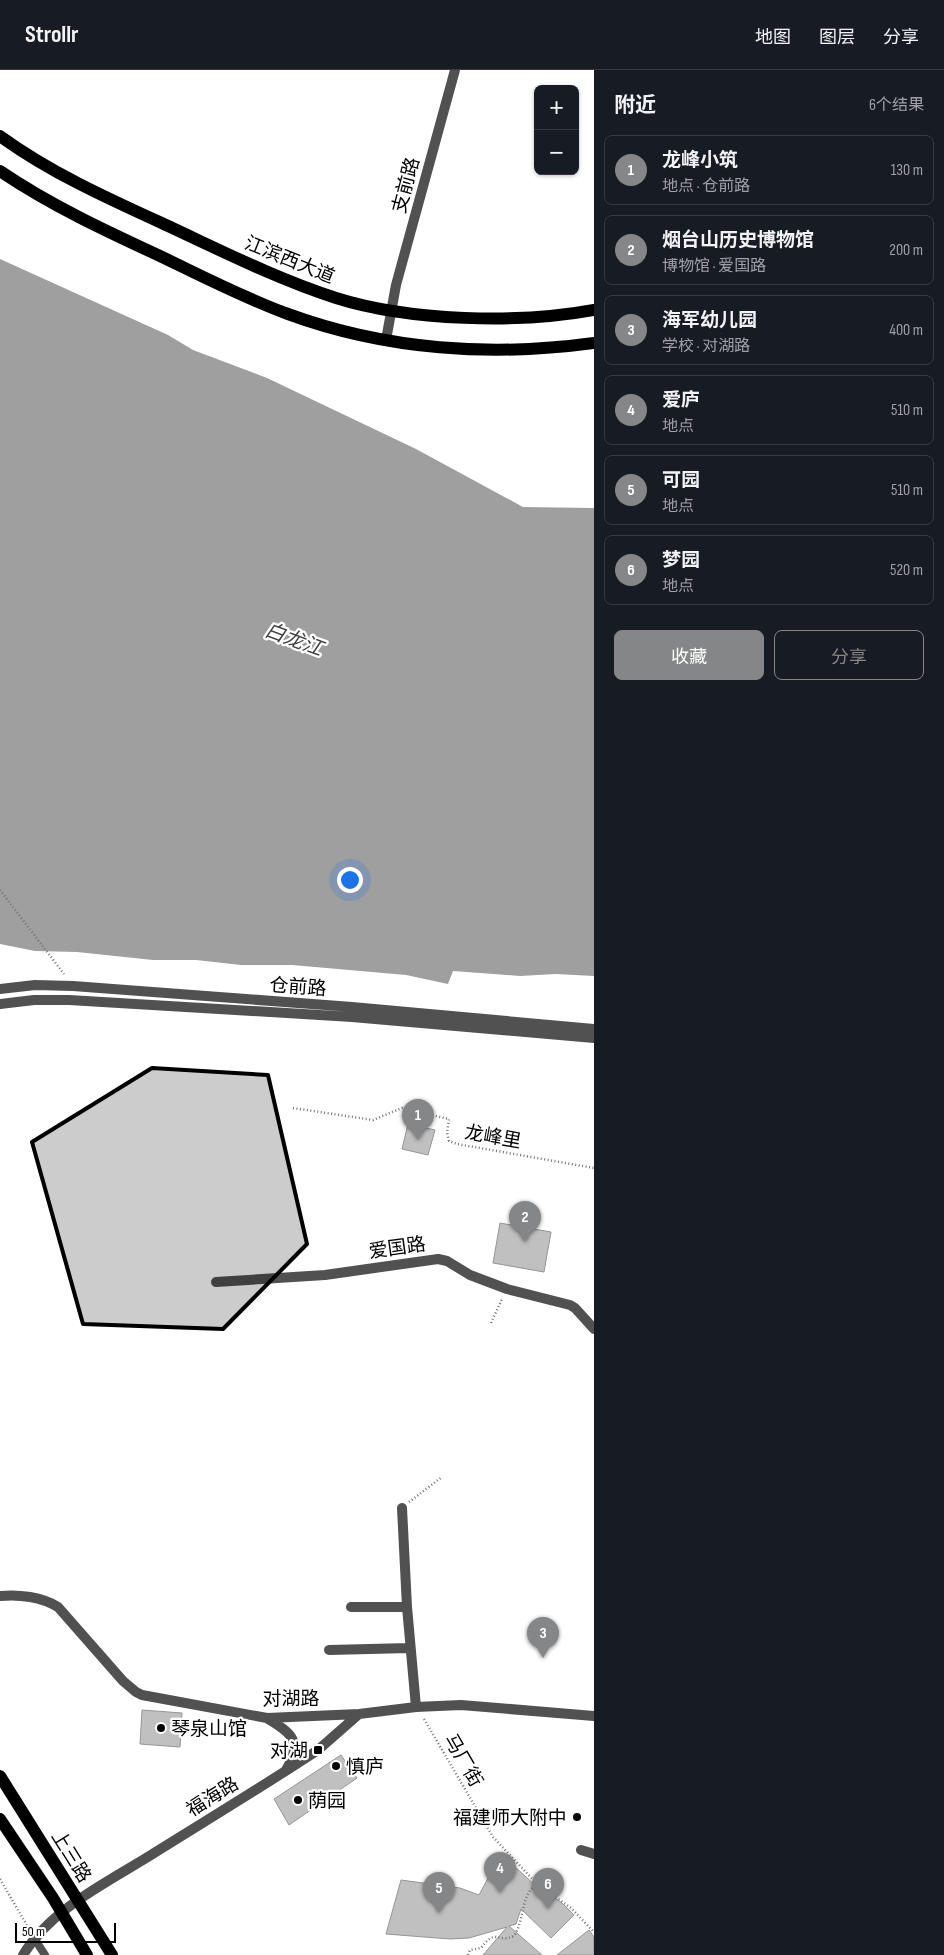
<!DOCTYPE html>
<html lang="zh">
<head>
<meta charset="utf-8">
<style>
	:root { --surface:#171b24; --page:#242831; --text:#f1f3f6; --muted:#9ea1a6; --line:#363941; --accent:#858687 }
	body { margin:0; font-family:"Sofia Sans Condensed","Noto Sans SC",sans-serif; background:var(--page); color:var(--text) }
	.controls { position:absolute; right:15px; top:15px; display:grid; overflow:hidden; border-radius:8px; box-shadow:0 1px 4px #0004 }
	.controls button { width:45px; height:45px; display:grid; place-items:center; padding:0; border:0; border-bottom:1px solid var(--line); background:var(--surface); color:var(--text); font:25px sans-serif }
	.scale { position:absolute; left:15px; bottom:12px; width:101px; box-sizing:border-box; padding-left:5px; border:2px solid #000; border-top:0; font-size:14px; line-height:18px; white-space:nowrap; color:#000; -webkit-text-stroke:4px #fff; paint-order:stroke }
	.you { position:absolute; left:349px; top:809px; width:18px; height:18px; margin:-12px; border:4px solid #fff; border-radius:50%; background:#1a73e8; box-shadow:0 0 0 8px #1a73e833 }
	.badge { display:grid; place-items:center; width:32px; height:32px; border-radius:50%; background:var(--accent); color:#fff; font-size:16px; font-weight:700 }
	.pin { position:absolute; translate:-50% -41px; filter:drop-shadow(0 1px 2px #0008) }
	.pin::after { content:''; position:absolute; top:26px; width:18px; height:15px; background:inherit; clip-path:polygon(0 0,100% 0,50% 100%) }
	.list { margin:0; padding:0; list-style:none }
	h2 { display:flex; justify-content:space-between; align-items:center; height:65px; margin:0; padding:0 20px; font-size:21px }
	h2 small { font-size:16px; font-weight:400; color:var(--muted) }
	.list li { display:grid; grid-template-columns:32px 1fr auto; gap:15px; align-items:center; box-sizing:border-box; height:70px; margin:0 10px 10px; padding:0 10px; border:1px solid var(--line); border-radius:8px }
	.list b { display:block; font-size:19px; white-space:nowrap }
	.list p { margin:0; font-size:16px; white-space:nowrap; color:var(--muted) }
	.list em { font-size:16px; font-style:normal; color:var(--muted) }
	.actions { display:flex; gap:10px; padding:15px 20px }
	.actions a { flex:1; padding:11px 0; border:1px solid var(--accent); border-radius:8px; text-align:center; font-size:18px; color:var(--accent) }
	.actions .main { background:var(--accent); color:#fff }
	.map { position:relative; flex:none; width:594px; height:1885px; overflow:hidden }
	header { display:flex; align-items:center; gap:30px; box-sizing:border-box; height:70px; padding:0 25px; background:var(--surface); border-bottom:1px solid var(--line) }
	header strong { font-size:24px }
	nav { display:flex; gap:28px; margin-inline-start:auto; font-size:18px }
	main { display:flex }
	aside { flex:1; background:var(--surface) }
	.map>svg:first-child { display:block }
	.water { fill:#9f9f9f }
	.building { fill:#c0c0c0; stroke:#959595 }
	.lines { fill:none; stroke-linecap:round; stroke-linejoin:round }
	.path { stroke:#737373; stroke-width:2.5; stroke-dasharray:1 2.5; stroke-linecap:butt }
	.service { stroke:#515151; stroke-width:8 }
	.minor { stroke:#515151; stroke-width:10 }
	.tertiary { stroke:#515151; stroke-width:10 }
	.primary { stroke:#000; stroke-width:12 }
	.marked { fill:#000; fill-opacity:0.2; stroke:#000; stroke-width:4; stroke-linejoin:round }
	.poi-dot { fill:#000; stroke:#fff; stroke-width:2 }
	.labels { text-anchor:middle; stroke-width:4.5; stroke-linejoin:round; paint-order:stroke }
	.street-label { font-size:19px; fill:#000; stroke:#fff }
	.poi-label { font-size:19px; fill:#000; stroke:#fff; text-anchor:start }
	.water-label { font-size:20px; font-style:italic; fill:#404040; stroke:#fff }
</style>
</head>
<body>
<header>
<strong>Strollr</strong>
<nav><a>地图</a><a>图层</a><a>分享</a></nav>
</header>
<main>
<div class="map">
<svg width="594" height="1885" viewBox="0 0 594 1885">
	<rect width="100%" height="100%" fill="#fff"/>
	<path class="water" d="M0 189 168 265 193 280 267 308 416 379 523 437 594 438V906L556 904 520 906 453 901 448 914 406 905 292 895H241L196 890H153L77 882 35 881 0 874Z"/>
	<path class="building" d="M408 1054 435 1060 428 1085 402 1079Z
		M500 1153 551 1162 544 1202 493 1193Z
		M142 1640 182 1643 180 1677 140 1674Z
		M341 1685 357 1708 289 1755 274 1729Z
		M501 1784 538 1818 539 1817 562 1833 574 1845 551 1868 521 1839 516 1854 509 1856 542 1885H483L507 1857 469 1868 450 1869 386 1864 401 1810 460 1818 479 1825Z
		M589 1860 594 1867V1885H557Z"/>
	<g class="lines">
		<path class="path" d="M0 820 64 904
			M293 1038 373 1050 402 1038 449 1049 447 1062 449 1071 457 1074 594 1098
			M491 1253 502 1229
			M409 1432 442 1407
			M424 1649 493 1767 537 1814 571 1838 594 1862
			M0 1809 29 1859
			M468 1885 470 1880 481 1878C497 1857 497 1874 514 1866 525 1850 520 1825 537 1814"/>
		<path class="service" d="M34 1868 45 1885"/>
		<path class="minor" d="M402 1438 407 1537 416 1637
			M351 1537H407
			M329 1580 410 1578
			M581 1780 594 1784"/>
		<path class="tertiary" d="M386 270 396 215 455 0
			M0 919 35 915 73 916 352 937 594 959
			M0 934 34 930H69L352 947 594 968
			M216 1212 325 1205 438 1189 447 1191 470 1205 507 1219 570 1235 575 1238 594 1259
			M0 1526C19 1524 42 1527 58 1537L123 1611 136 1622 142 1625 267 1648 359 1644 416 1637 461 1635 594 1646
			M268 1649C292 1663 303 1672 286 1700
			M23 1885C51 1839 106 1813 151 1785 196 1757 240 1730 284 1702L318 1680 359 1644"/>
		<path class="primary" d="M0 66C51 103 109 129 166 155 222 181 277 209 336 228 409 251 519 254 594 240
			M0 101C50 135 106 161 160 186 202 206 244 228 288 244 386 280 492 287 594 273
			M0 1706 112 1885
			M0 1749 53 1828 87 1885"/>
	</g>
	<path class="marked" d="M152 998 268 1005 307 1174 223 1259 83 1254 32 1072Z"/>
	<g class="poi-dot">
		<circle cx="161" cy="1658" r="5"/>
		<rect x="313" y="1675" width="10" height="10" rx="2.5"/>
		<circle cx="336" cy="1696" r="5"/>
		<circle cx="298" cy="1730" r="5"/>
		<circle cx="577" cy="1747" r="5"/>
	</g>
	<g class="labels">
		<g class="street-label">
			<text transform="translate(405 115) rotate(-75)" y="7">支前路</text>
			<text transform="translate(290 189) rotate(22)" y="7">江滨西大道</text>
			<text transform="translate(298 916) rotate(4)" y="7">仓前路</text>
			<text transform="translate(493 1066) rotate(10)" y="7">龙峰里</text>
			<text transform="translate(397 1177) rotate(-8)" y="7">爱国路</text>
			<text x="291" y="1635">对湖路</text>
			<text transform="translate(464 1690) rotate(60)" y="7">马厂街</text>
			<text transform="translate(212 1726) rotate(-32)" y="7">福海路</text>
			<text transform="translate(72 1786) rotate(58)" y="7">上三路</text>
		</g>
		<g class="poi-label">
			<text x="171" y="1665">琴泉山馆</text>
			<text x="308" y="1687" text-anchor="end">对湖</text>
			<text x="346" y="1703">慎庐</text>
			<text x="308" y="1737">荫园</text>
			<text x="567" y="1754" text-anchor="end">福建师大附中</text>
		</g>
		<g class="water-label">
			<text transform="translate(294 569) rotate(20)" y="7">白龙江</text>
		</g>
	</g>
</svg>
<div class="controls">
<button>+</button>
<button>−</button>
</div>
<div class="scale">50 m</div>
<div class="you"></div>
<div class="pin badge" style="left:418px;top:1070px">1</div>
<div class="pin badge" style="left:525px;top:1172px">2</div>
<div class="pin badge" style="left:543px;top:1588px">3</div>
<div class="pin badge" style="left:500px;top:1823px">4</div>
<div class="pin badge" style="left:439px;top:1843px">5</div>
<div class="pin badge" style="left:548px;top:1839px">6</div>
</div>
<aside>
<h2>附近<small>6个结果</small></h2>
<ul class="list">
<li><span class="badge">1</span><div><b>龙峰小筑</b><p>地点 · 仓前路</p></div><em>130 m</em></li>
<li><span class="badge">2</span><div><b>烟台山历史博物馆</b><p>博物馆 · 爱国路</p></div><em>200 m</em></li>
<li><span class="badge">3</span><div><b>海军幼儿园</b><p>学校 · 对湖路</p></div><em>400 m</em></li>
<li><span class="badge">4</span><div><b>爱庐</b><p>地点</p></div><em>510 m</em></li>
<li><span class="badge">5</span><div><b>可园</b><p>地点</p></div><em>510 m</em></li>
<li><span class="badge">6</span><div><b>梦园</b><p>地点</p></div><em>520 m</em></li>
</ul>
<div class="actions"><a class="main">收藏</a><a>分享</a></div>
</aside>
</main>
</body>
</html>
